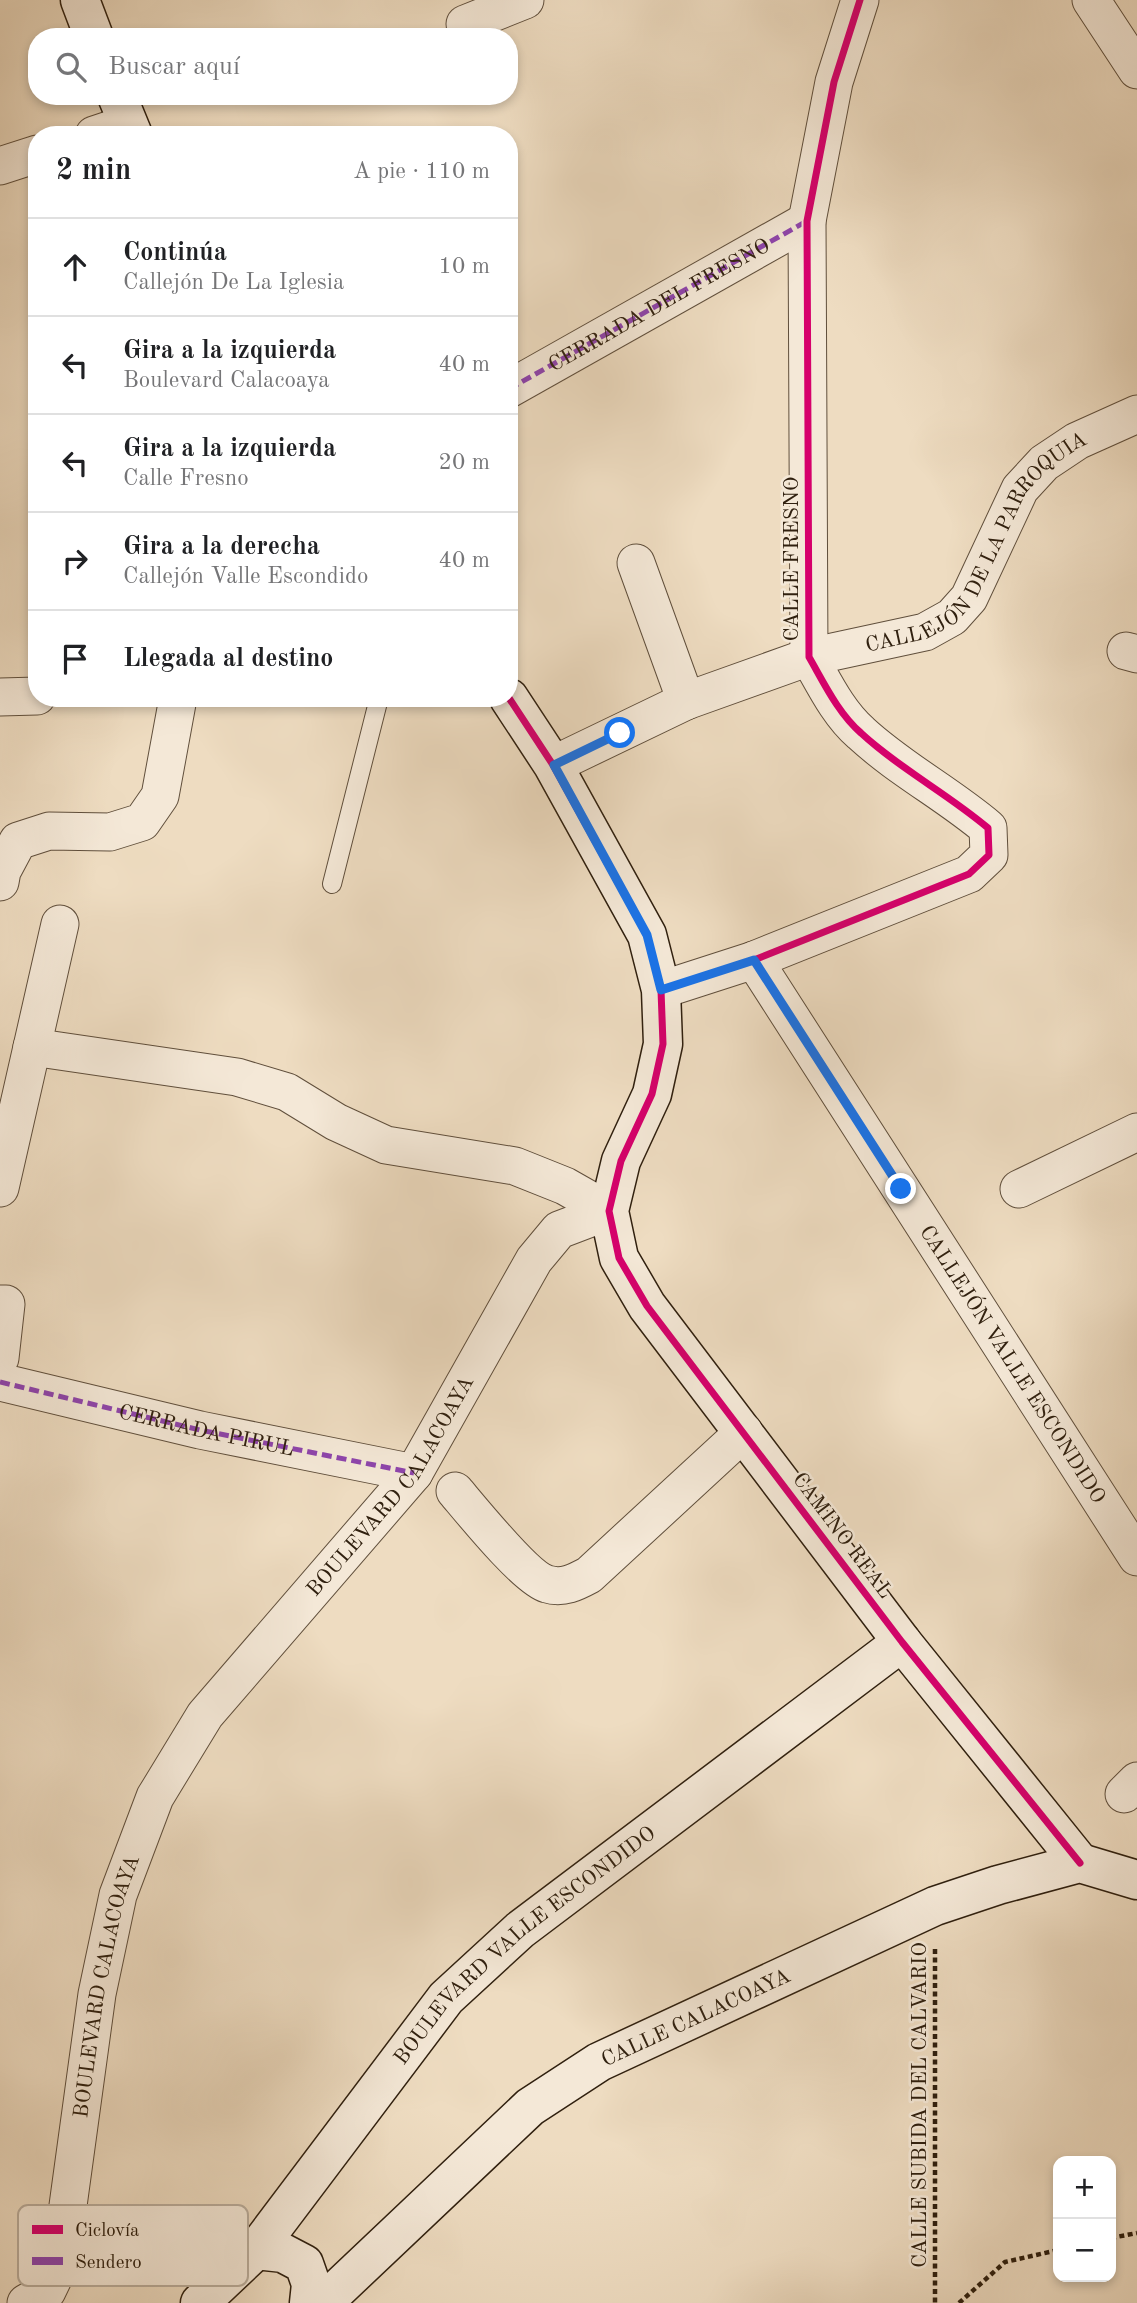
<!DOCTYPE html>
<html lang="es">
<head>
<meta charset="utf-8">
<style>
	:root { --surface:#fff; --page:#f2f2f2; --text:#202124; --muted:#757577; --line:#e0e0e0 }
	body { margin:0; font-family:"Old Standard TT",serif; background:var(--page); color:var(--text) }
	.controls { position:absolute; right:21px; bottom:21px; display:grid; overflow:hidden; border-radius:14px; box-shadow:0 4px 10px #0003 }
	.controls button { width:63px; height:63px; display:grid; place-items:center; padding:0; border:0; border-bottom:2px solid var(--line); background:var(--surface); color:var(--text); font:35px sans-serif }
	.stop { position:absolute; width:21px; height:21px; margin:-16px; border:5px solid #1a73e8; border-radius:50%; background:#fff }
	.stop.end { background:#1a73e8; border-color:#fff; box-shadow:0 2px 7px #0008 }
	.list { margin:0; padding:0; list-style:none }
	h2 { display:flex; justify-content:space-between; align-items:center; height:91px; margin:0; padding:0 28px; font-size:30px }
	h2 small { font-size:23px; font-weight:400; color:var(--muted) }
	.list li { display:grid; grid-template-columns:46px 1fr auto; gap:21px; align-items:center; box-sizing:border-box; height:98px; padding:0 28px; border-top:2px solid var(--line) }
	.list b { display:block; font-size:26px; white-space:nowrap }
	.list p { margin:0; font-size:23px; white-space:nowrap; color:var(--muted) }
	.list em { font-size:23px; font-style:normal; color:var(--muted) }
	.icon { flex:none; width:38px; height:38px; fill:none; stroke:currentColor; stroke-width:2; stroke-linecap:round; stroke-linejoin:round }
	.map { position:relative; flex:none; width:1137px; height:2303px; overflow:hidden }
	.search { position:absolute; background:var(--surface); box-shadow:0 4px 10px #0003; left:28px; top:28px; width:490px; height:77px; display:flex; align-items:center; gap:18px; box-sizing:border-box; padding:0 24px; border-radius:28px; color:var(--muted); font-size:26px }
	.panel { position:absolute; background:var(--surface); box-shadow:0 4px 10px #0003; left:28px; top:126px; width:490px; height:581px; border-radius:28px }
	.map>svg:first-child { display:block }
	.lines { fill:none; stroke-linecap:round; stroke-linejoin:round }
	.lane-casing { stroke:#604f3c; stroke-width:20 }
	.street-casing { stroke:#604f3c; stroke-width:39 }
	.secondary-casing { stroke:#30200f; stroke-width:41 }
	.path { stroke:#30200f; stroke-width:4.5; stroke-dasharray:5 3.5; stroke-linecap:butt }
	.lane { stroke:#f4e8d7; stroke-width:18 }
	.street { stroke:#f4e8d7; stroke-width:37 }
	.secondary { stroke:#f4e8d7; stroke-width:38 }
	.quiet { stroke:#8e44ad; stroke-width:5; stroke-dasharray:10 5; stroke-linecap:butt }
	.cycleway-casing { stroke:#f4e8d7; stroke-width:11 }
	.cycleway { stroke:#d6006c; stroke-width:7 }
	.route { stroke:#1a73e8; stroke-width:9 }
	.labels { text-anchor:middle; stroke-width:5; stroke-linejoin:round; paint-order:stroke }
	.street-label { font-size:21px; fill:#30200f; stroke:#f4e8d7 }
	.key { fill:#f4e8d7; stroke:#b9ac9b; stroke-width:2 }
	.key-label { font-size:19px; fill:#30200f }
</style>
</head>
<body>
<div class="map">
<svg width="1137" height="2303" viewBox="0 0 1137 2303">
	<rect width="100%" height="100%" fill="#eedcc1"/>
	<filter id="stains"><feTurbulence type="fractalNoise" baseFrequency=".00286" numOctaves="4"/><feColorMatrix values="0 0 0 0 .2 0 0 0 0 .09 0 0 0 0 .02 0 0 0 .5 -.17"/></filter>
	<radialGradient id="worn" r=".72"><stop offset=".6" stop-color="#630" stop-opacity="0"/><stop offset="1" stop-color="#630" stop-opacity=".3"/></radialGradient>
	<g class="lines">
		<defs>
			<path id="lane" d="M332 884 379 698"/>
			<g id="street">
				<path d="M1091 0 1137 70"/>
				<path d="M465 24 525 0"/>
				<path d="M94 135 127 124"/>
				<path d="M0 166 37 154"/>
				<path d="M509 389 807 221"/>
				<path d="M636 563 686 701"/>
				<path d="M1126 651 1137 654"/>
				<path d="M0 697 37 696"/>
				<path id="s1" d="M553 765 686 701 809 657 925 632 952 617 969 598 1020 489 1044 463 1077 441 1137 414"/>
				<path d="M0 882 2 871 18 841 49 831 110 832 142 822 160 796 178 698"/>
				<path id="s2" d="M754 960 1137 1557"/>
				<path d="M661 990 754 960 969 874 989 855 988 828C948 794 900 769 861 733 838 713 824 683 809 657L807 221 834 82 860 0"/>
				<path d="M32 1047 237 1077 287 1092 336 1122 386 1145 515 1166 565 1186 609 1211"/>
				<path d="M0 1188 60 924"/>
				<path d="M1019 1189 1137 1132"/>
				<path d="M0 1304H6L0 1358"/>
				<path d="M0 1382 200 1430 414 1473"/>
				<path d="M455 1491C472 1511 526 1578 547 1584 563 1589 576 1582 589 1575L744 1432"/>
				<path d="M1124 1794 1137 1781"/>
				<path id="s3" d="M26 2303 47 2291 60 2264 97 1994 118 1895 155 1797 205 1715 414 1473 534 1260 559 1230 609 1211"/>
			</g>
			<g id="secondary">
				<path d="M80 0 94 37"/>
				<path d="M117 96 133 135"/>
				<path d="M509 698 553 765 647 935 661 990 663 1044 652 1094 621 1161 609 1211 619 1258 647 1306 902 1642 1080 1863"/>
				<path d="M256 2250 283 2253 304 2264 311 2284 309 2303"/>
				<path id="s4" d="M200 2303 256 2250 446 1998 520 1930 902 1642"/>
				<path id="s5" d="M323 2303 530 2107 599 2062 935 1906 998 1885 1080 1863 1137 1880"/>
			</g>
		</defs>
		<use href="#lane" class="lane-casing"/>
		<use href="#street" class="street-casing"/>
		<use href="#secondary" class="secondary-casing"/>
		<path class="path" d="M935 1949V2303
			M1111 2238 1137 2233
			M959 2303 1005 2262 1058 2250"/>
		<use href="#lane" class="lane"/>
		<use href="#street" class="street"/>
		<use href="#secondary" class="secondary"/>
		<g class="quiet">
			<path id="s6" d="M509 389 807 221"/>
			<path id="s7" d="M0 1382 200 1430 414 1473"/>
		</g>
		<defs>
			<path id="cycleway" d="M509 698 553 765 647 935 661 990 663 1044 652 1094 621 1161 609 1211 619 1258 647 1306 902 1642 1080 1863
				M661 990 754 960 969 874 989 855 988 828C948 794 900 769 861 733 838 713 824 683 809 657L807 221 834 82 860 0"/>
		</defs>
		<use href="#cycleway" class="cycleway-casing"/>
		<use href="#cycleway" class="cycleway"/>
	</g>
	<g class="lines">
		<path class="route" d="M620 733 554 765 647 935 661 990 754 960 901 1189"/>
	</g>
	<g class="labels">
		<g class="street-label">
			<text dy="7" stroke="none"><textPath href="#s6" startOffset="172">CERRADA DEL FRESNO</textPath></text>
			<text dy="7" stroke="none"><textPath href="#s1" startOffset="497">CALLEJÓN DE LA PARROQUIA</textPath></text>
			<text transform="translate(791 559) rotate(-90)" y="7">CALLE FRESNO</text>
			<text dy="7" stroke="none"><textPath href="#s2" startOffset="480">CALLEJÓN VALLE ESCONDIDO</textPath></text>
			<text dy="7" stroke="none"><textPath href="#s7" startOffset="212">CERRADA PIRUL</textPath></text>
			<text dy="7" stroke="none"><textPath href="#s3" startOffset="924">BOULEVARD CALACOAYA</textPath></text>
			<text transform="translate(843 1535) rotate(53)" y="7">CAMINO REAL</text>
			<text dy="7" stroke="none"><textPath href="#s4" startOffset="486">BOULEVARD VALLE ESCONDIDO</textPath></text>
			<text dy="7" stroke="none"><textPath href="#s3" startOffset="336">BOULEVARD CALACOAYA</textPath></text>
			<text dy="7" stroke="none"><textPath href="#s5" startOffset="474">CALLE CALACOAYA</textPath></text>
			<text transform="translate(919 2105) rotate(-90)" y="7">CALLE SUBIDA DEL CALVARIO</text>
		</g>
	</g>
	<rect x="18" y="2205" width="230" height="81" rx="10" class="key"/>
	<rect x="32" y="2225" width="31" height="9" fill="#d6006c"/>
	<rect x="32" y="2257" width="31" height="8" fill="#8e44ad"/>
	<g class="key-label">
		<text x="75" y="2236">Ciclovía</text>
		<text x="75" y="2268">Sendero</text>
	</g>
	<rect width="100%" height="100%" filter="url(#stains)"/>
	<rect width="100%" height="100%" fill="url(#worn)"/>
</svg>
<div class="controls">
<button>+</button>
<button>−</button>
</div>
<div class="stop" style="left:620px;top:733px"></div>
<div class="stop end" style="left:901px;top:1189px"></div>
<div class="search"><svg class="icon" aria-label="search" viewBox="0 0 24 24"><circle cx="10" cy="10" r="6"/><path d="M15 15l6 6"/></svg>Buscar aquí</div>
<section class="panel">
<h2>2 min<small>A pie · 110 m</small></h2>
<ul class="list">
<li><svg class="icon" aria-label="ahead" viewBox="0 0 24 24"><path d="M12 20V5M6 11l6-6 6 6"/></svg><div><b>Continúa</b><p>Callejón De La Iglesia</p></div><em>10 m</em></li>
<li><svg class="icon" aria-label="left" viewBox="0 0 24 24"><path d="M17 20v-9H6M10 6l-5 5 5 5"/></svg><div><b>Gira a la izquierda</b><p>Boulevard Calacoaya</p></div><em>40 m</em></li>
<li><svg class="icon" aria-label="left" viewBox="0 0 24 24"><path d="M17 20v-9H6M10 6l-5 5 5 5"/></svg><div><b>Gira a la izquierda</b><p>Calle Fresno</p></div><em>20 m</em></li>
<li><svg class="icon" aria-label="right" viewBox="0 0 24 24"><path d="M7 20v-9h11M14 6l5 5-5 5"/></svg><div><b>Gira a la derecha</b><p>Callejón Valle Escondido</p></div><em>40 m</em></li>
<li><svg class="icon" aria-label="arrive" viewBox="0 0 24 24"><path d="M6 21V4h12l-3 4 3 4H6"/></svg><div><b>Llegada al destino</b></div></li>
</ul>
</section>
</div>
</body>
</html>
